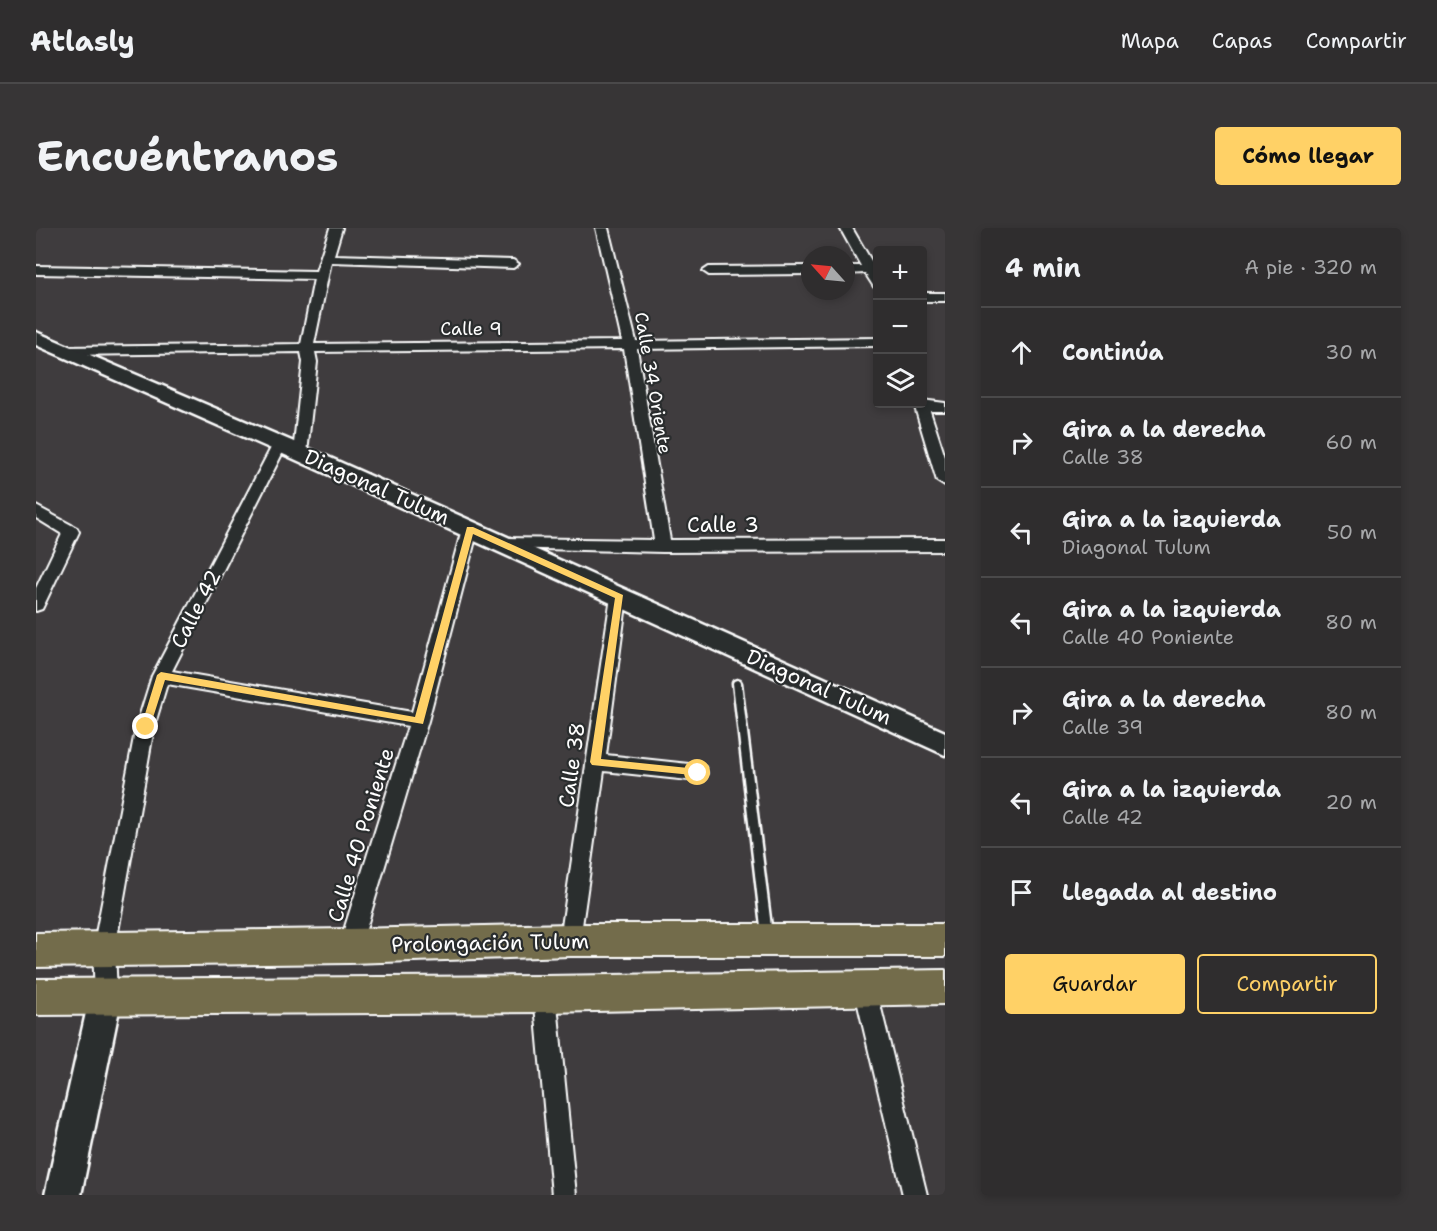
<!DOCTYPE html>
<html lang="es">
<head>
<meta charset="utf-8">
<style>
	:root { --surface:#2f2d2e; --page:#373536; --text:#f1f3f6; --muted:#a7a8aa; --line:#4a494a; --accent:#ffd166 }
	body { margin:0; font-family:"Shantell Sans",sans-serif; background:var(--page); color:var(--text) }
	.controls { position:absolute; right:18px; top:18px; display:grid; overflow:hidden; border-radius:6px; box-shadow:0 3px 9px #0003 }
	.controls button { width:54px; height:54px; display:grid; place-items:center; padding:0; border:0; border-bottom:2px solid var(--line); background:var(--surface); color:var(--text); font:30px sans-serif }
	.compass { position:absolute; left:765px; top:18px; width:54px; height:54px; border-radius:50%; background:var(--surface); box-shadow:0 3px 9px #0003; rotate:297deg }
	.stop { position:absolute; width:18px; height:18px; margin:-14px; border:4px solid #ffd166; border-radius:50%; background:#fff }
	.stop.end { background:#ffd166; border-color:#fff; box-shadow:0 2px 6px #0008 }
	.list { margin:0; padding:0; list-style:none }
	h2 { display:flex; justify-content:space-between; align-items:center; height:78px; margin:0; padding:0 24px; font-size:26px }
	h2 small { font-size:20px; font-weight:400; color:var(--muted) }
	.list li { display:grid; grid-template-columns:39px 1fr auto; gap:18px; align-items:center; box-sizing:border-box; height:90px; padding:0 24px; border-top:2px solid var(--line) }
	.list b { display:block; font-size:22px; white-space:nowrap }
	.list p { margin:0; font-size:20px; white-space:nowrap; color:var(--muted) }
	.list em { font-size:20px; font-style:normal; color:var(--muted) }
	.actions { display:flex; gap:12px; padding:18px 24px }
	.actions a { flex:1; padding:14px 0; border:2px solid var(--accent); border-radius:6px; text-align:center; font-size:21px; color:var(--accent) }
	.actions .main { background:var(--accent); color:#111 }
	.icon { flex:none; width:33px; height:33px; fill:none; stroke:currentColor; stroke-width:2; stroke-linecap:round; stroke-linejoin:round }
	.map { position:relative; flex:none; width:909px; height:967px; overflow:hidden; border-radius:6px }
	header { display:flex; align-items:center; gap:36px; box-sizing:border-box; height:84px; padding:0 30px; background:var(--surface); border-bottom:2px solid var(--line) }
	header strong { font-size:28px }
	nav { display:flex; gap:33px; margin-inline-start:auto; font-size:21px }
	.intro { display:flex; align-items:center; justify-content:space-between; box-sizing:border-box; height:144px; padding:0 36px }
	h1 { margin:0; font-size:42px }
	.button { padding:15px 27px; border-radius:6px; background:var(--accent); color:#111; font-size:21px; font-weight:700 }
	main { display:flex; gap:36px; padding:0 36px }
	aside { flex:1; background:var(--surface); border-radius:6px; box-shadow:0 3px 9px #0003 }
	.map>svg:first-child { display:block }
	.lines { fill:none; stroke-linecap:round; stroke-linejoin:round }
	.service-casing { stroke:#fff; stroke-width:5 }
	.minor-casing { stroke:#fff; stroke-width:4 }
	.secondary-casing { stroke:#fff; stroke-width:5 }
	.primary-casing { stroke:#fff; stroke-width:4 }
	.service { fill:#2a2d2e; fill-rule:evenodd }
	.minor { fill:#2a2d2e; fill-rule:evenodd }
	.secondary { fill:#2a2d2e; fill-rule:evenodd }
	.primary { fill:#736c4b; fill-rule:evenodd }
	.route { fill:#ffd166 }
	.labels { text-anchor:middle; stroke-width:4.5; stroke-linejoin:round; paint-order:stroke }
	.far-street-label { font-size:18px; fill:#fff; stroke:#2a2d2e }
	.street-label { font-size:21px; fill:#fff; stroke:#2a2d2e }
</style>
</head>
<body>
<header>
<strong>Atlasly</strong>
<nav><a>Mapa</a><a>Capas</a><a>Compartir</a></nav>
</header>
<div class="intro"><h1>Encuéntranos</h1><a class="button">Cómo llegar</a></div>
<main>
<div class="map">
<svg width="909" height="967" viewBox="0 0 909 967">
	<rect width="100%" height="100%" fill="#3f3c3e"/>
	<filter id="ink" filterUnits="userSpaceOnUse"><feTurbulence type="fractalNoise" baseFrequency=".0167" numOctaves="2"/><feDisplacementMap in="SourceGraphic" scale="12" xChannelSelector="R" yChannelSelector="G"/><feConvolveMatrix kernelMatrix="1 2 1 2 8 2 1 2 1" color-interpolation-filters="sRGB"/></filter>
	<g filter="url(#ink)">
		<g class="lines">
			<defs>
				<path id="service" d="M701 452 704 453 705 455 736 707 735 710 731 712 727 710 726 707 697 455 698 453Z"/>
				<path id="minor" d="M294 0H306L298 27 477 32 483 36 477 40 295 34 278 116 586 113 560 0H572L600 113 842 110V118L601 121 634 312 909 311V323L627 324 460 320 458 316 460 312 466 310 618 312 588 121 279 124 281 134 271 225 264 230 257 225 267 134 265 124 29 127 22 123 29 119 265 116 278 51 0 46V38L280 43Z
					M804 0H816L840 41 842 60 838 59 829 45 810 46V38H825Z
					M774 38V46L673 47 667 43 673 39Z
					M886 65H909V73H886Z
					M886 172 909 175V183H894L909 229V258L901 253 878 176H886Z
					M244 211 251 216 136 443 376 484 426 301 428 297H440L442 301 392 493 325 718 321 725 314 728 307 725 303 718 372 498 131 456 118 499 79 721 81 767 78 774 70 778 62 774 59 767 57 721 100 499 116 448 237 216Z
					M0 278 41 300 43 304 8 377 6 381 0 383V360L26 306 0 290Z
					M583 363 589 365 591 369 570 527 662 537 669 539 671 545 669 551 662 553 568 543 544 712 541 719 534 722 527 719 524 712 575 369 577 365Z
					M829 750 837 753 840 760 891 967H867L818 760 821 753Z
					M509 755 517 759 520 766 540 967H516L498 766 501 759Z"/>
				<path id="secondary" d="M0 104 272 220 909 504V527L256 230 0 117Z
					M70 751 81 756 86 767 45 967H9L54 767 59 756Z"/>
				<path id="primary" d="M534 696H909V728H534L314 735 0 739V705L314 701Z
					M909 742V776L509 784 0 787V751L509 748Z"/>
			</defs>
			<use href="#service" class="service-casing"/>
			<use href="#minor" class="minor-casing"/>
			<use href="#secondary" class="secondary-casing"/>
			<use href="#primary" class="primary-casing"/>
			<use href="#service" class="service"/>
			<use href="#minor" class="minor"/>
			<use href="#secondary" class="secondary"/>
			<use href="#primary" class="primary"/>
		</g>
	</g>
	<path class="route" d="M431 299H437L587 367 565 531 662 541 667 545 666 548 556 537 554 534 579 370 437 306 387 496 129 452 114 499 110 503 106 502 105 499 121 447 125 444 379 489Z"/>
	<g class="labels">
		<g class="far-street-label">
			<text x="435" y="107">Calle 9</text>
			<text transform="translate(617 155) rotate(80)" y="6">Calle 34 Oriente</text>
		</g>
		<g class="street-label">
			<text transform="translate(341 259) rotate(24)" y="7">Diagonal Tulum</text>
			<text x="687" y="304">Calle 3</text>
			<text transform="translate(160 381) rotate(-63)" y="7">Calle 42</text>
			<text transform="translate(783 459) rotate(24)" y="7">Diagonal Tulum</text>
			<text transform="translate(536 537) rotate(-82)" y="7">Calle 38</text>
			<text transform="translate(325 607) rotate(-73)" y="7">Calle 40 Poniente</text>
			<text transform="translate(454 715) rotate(-1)" y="7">Prolongación Tulum</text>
		</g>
	</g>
</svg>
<div class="controls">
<button>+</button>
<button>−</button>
<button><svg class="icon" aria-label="layers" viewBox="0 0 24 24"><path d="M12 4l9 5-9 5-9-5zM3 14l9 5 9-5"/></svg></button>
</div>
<svg class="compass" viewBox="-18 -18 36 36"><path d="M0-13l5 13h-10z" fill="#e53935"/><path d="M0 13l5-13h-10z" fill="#a7a8aa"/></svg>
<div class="stop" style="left:662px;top:545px"></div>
<div class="stop end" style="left:110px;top:499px"></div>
</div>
<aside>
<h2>4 min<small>A pie · 320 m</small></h2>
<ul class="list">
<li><svg class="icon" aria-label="ahead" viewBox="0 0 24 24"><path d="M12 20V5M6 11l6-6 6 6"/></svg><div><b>Continúa</b></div><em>30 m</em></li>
<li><svg class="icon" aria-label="right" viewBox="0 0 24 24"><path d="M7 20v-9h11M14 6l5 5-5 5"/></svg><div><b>Gira a la derecha</b><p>Calle 38</p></div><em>60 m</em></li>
<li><svg class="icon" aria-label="left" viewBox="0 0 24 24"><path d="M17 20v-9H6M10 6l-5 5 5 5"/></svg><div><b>Gira a la izquierda</b><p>Diagonal Tulum</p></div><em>50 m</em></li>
<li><svg class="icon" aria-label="left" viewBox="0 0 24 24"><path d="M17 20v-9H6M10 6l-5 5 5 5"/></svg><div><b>Gira a la izquierda</b><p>Calle 40 Poniente</p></div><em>80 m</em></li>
<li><svg class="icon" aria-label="right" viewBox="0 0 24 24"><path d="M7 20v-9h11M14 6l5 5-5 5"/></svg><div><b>Gira a la derecha</b><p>Calle 39</p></div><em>80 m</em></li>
<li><svg class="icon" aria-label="left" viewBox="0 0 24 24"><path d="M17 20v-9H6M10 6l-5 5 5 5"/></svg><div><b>Gira a la izquierda</b><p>Calle 42</p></div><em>20 m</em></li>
<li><svg class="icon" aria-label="arrive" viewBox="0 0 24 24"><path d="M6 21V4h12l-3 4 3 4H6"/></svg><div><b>Llegada al destino</b></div></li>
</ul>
<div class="actions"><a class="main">Guardar</a><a>Compartir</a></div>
</aside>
</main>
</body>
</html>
